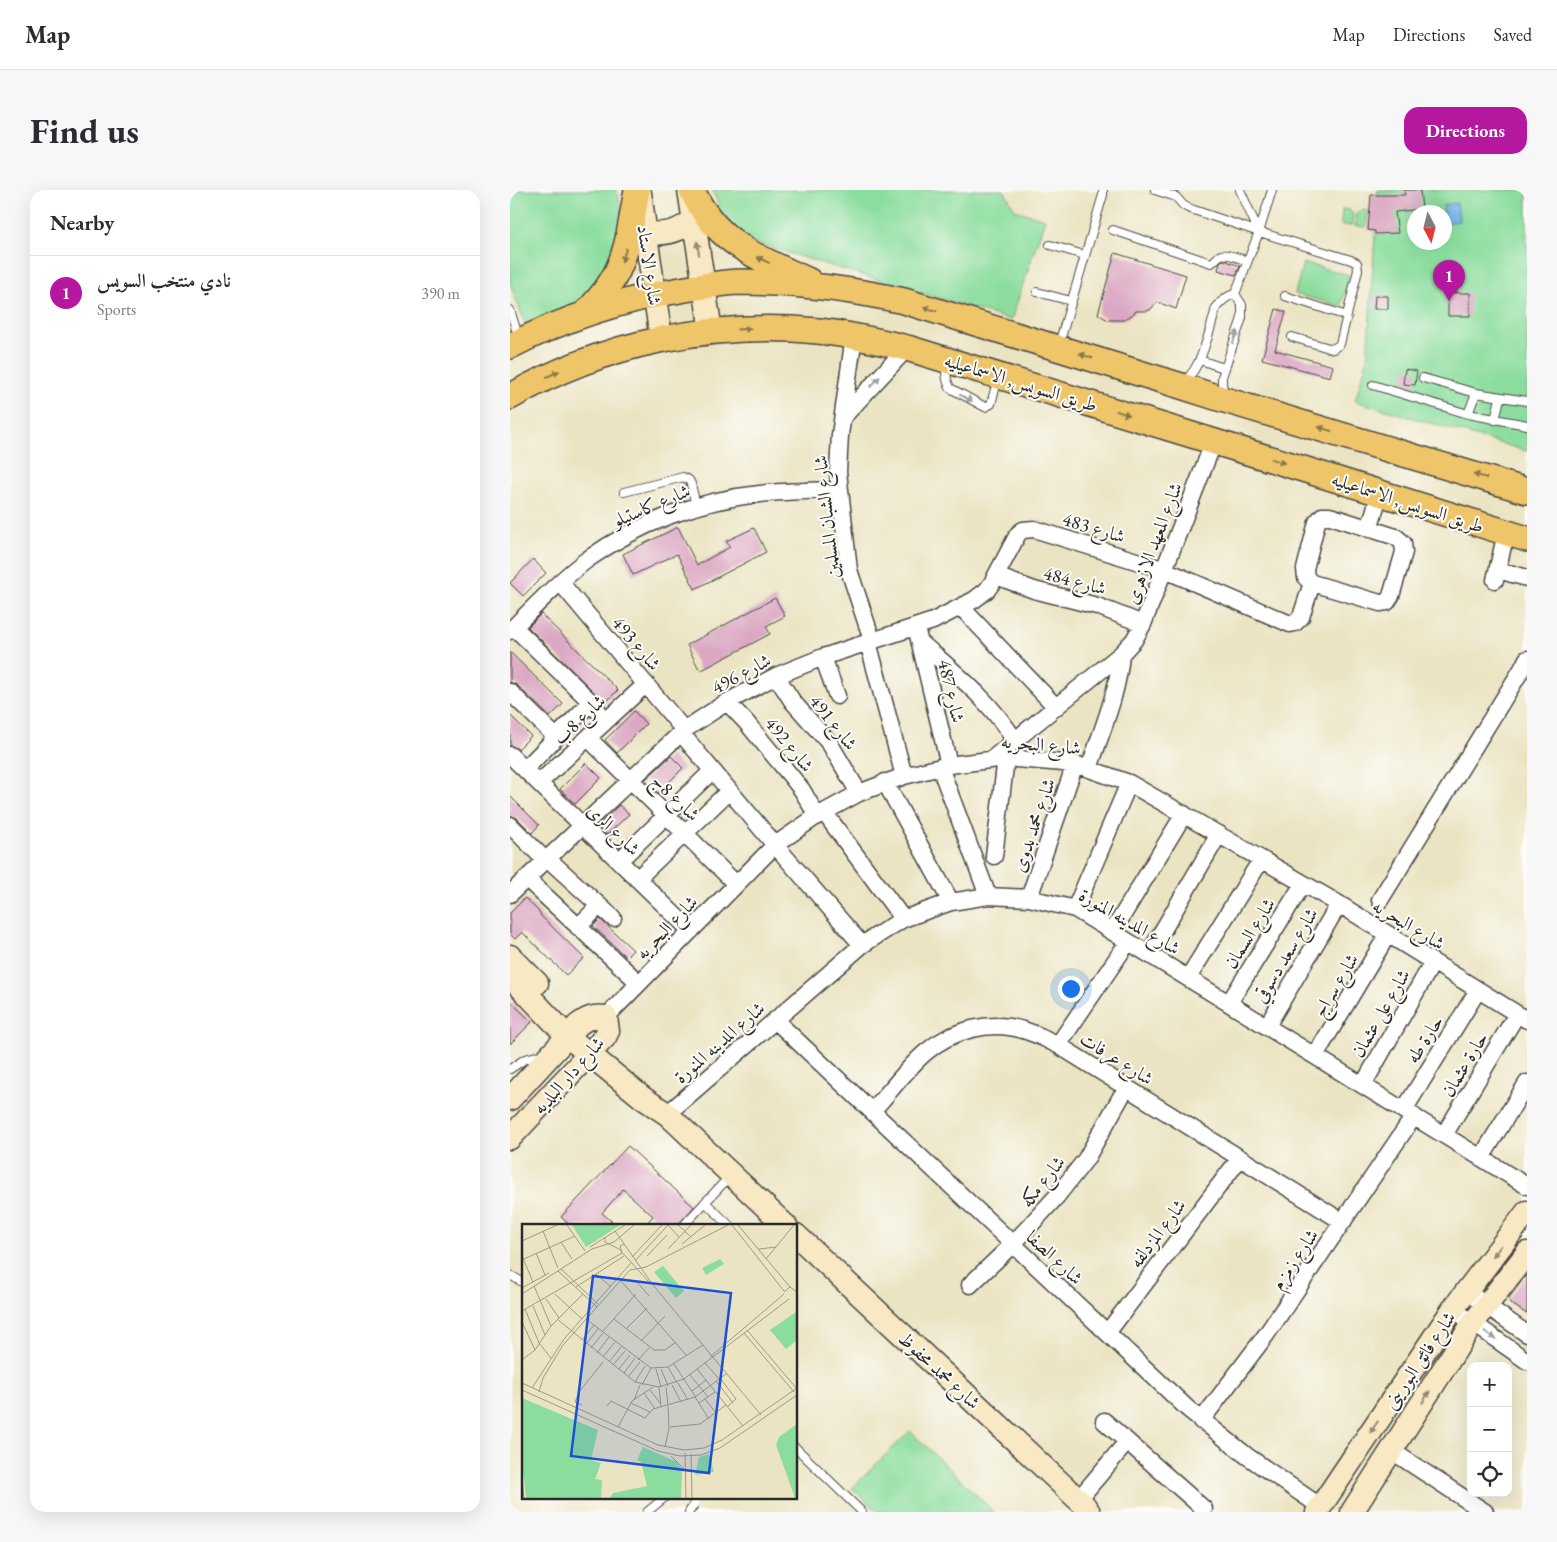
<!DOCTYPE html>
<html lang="en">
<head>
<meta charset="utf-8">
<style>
	:root { --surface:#fff; --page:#f7f7f7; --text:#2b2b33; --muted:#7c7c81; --line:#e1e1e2; --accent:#b5179e }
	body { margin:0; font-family:"EB Garamond",Amiri,serif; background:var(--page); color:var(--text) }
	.controls { position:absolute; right:15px; bottom:15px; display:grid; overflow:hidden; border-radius:10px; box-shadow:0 5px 20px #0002 }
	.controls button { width:45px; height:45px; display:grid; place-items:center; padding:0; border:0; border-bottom:1px solid var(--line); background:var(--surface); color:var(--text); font:25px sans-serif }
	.compass { position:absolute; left:897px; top:15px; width:45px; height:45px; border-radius:50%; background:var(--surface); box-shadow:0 5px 20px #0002; rotate:173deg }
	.you { position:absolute; left:560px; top:798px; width:18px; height:18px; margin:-12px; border:4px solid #fff; border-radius:50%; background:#1a73e8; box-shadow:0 0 0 8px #1a73e833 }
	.badge { display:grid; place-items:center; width:32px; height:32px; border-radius:50%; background:var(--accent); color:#fff; font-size:16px; font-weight:700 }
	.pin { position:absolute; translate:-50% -41px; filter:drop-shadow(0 1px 2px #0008) }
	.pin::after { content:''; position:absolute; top:26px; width:18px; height:15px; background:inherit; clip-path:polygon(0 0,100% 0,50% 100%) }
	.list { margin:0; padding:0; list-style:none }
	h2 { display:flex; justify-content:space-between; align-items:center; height:65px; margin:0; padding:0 20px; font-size:21px }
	h2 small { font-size:16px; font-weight:400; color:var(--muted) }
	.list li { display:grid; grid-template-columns:32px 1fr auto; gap:15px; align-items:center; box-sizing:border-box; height:75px; padding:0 20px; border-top:1px solid var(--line) }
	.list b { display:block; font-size:19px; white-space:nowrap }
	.list p { margin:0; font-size:16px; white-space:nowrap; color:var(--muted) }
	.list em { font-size:16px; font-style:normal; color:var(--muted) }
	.icon { flex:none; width:28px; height:28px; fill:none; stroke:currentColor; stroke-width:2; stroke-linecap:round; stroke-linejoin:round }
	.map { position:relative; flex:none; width:1017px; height:1322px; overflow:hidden; border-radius:15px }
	header { display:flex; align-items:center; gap:30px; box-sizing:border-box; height:70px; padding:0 25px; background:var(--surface); border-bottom:1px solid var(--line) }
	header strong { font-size:24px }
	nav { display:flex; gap:28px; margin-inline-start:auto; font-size:18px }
	.intro { display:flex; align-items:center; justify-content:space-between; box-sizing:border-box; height:120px; padding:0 30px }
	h1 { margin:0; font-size:35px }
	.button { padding:12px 22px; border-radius:15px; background:var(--accent); color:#fff; font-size:18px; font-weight:700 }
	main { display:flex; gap:30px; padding:0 30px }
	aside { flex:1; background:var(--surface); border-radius:15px; box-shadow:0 5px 20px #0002 }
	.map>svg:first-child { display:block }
	.green { fill:#8bdd9e; stroke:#5b8464; fill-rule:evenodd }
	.water { fill:#76b7eb; stroke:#50718b }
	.building { fill:#dba8c3 }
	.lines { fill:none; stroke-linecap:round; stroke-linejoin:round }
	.lane-casing { stroke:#484742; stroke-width:10 }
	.street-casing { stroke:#484742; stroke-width:19 }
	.secondary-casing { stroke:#484742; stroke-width:25 }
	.primary-casing { stroke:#484742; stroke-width:28 }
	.lane { stroke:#fff; stroke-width:8 }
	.street { stroke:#fff; stroke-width:16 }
	.secondary { stroke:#f8e8c3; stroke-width:22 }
	.primary { stroke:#eec569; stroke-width:25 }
	.oneway { fill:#928a77 }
	.oneway2 { fill:#8c784a }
	.oneway3 { fill:#a0a0a0 }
	.labels { text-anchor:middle; stroke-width:4; stroke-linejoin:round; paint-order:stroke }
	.street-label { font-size:19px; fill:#2b2b2b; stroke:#fdfcf7 }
	.inset-road { fill:none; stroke:#9e9a86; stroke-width:1 }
	.view { fill:#1d4ed8; fill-opacity:0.15; stroke:#1d4ed8; stroke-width:2.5 }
	.inset-edge { fill:none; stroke:#2b2b2b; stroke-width:2.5 }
</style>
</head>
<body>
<header>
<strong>Map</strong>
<nav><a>Map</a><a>Directions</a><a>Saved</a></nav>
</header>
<div class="intro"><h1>Find us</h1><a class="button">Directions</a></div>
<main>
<aside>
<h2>Nearby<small></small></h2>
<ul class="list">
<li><span class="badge">1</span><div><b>نادي منتخب السويس</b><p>Sports</p></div><em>390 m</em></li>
</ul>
</aside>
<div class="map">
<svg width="1017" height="1322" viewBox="0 0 1017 1322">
	<rect width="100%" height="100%" fill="#fdfcf7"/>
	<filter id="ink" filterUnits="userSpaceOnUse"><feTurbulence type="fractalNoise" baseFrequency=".02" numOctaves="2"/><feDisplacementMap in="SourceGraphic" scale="10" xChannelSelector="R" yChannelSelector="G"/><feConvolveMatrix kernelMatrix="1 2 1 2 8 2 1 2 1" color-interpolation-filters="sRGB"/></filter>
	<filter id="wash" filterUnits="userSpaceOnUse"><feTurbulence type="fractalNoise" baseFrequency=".0096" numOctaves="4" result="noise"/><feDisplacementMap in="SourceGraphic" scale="20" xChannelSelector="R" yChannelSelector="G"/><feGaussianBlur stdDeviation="1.12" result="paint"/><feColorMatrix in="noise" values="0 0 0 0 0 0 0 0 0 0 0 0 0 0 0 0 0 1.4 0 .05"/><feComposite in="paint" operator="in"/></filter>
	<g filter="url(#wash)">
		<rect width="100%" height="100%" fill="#ebe4c3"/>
		<path class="green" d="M0 0H107L112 26 110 46 88 105 17 139 0 93Z
			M203 0H494L505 20 535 29 501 130 242 52C217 33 213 31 203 0Z
			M868 0H1017V261L845 211 857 170ZM904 22H934V52H904Z
			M832 19 840 20 843 25 842 36 831 35Z
			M850 20 858 21 856 37 845 36 846 24Z
			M793 73 839 85 831 116 785 104Z
			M400 1241 484 1322H368L342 1298Z"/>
		<path class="water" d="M947 13 949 31 935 33 934 22 933 15Z"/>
		<g id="blocks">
			<path class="building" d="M894 0H910L912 19 885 22 888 43 865 44V41L858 40 861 5H895Z
				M605 63 676 85 666 119 647 112 640 120 636 121H626L622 125 613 130H598L588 124Z
				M713 70 730 76 726 85 708 80 710 72Z
				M947 90V102H934V91Z
				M938 103H960V126H938Z
				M865 106H878V119H864Z
				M766 119 776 122 765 160 823 176 820 187 752 169Z
				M895 179 907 181 905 195 893 194Z
				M168 337 187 375 220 357 216 351 244 338 256 362 185 399 167 364 123 385 113 364Z
				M23 369 36 383 13 406 0 393Z
				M265 408 275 426 256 436 260 444 190 481 177 455Z
				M31 424 108 500 95 513 18 437Z
				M0 462 53 514 40 527 7 495 0 492Z
				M124 521 136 534 107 563 95 550Z
				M0 525 21 546 8 559 0 555Z
				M161 566 173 578 148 603 135 590Z
				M76 573 91 588 65 614 50 599Z
				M0 606 29 635 22 643 7 628 0 625Z
				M109 615 119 624 97 645 87 636Z
				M15 708 31 724 30 725 74 768 56 785 12 742 5 749 0 744V723Z
				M90 729 123 760 116 767 83 736Z
				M0 811 22 832 0 854Z
				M118 956 184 1017 167 1036H134L143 1026 113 999 92 1023 107 1036H61L51 1027Z
				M1017 1084V1124L1000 1113 999 1108Z"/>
		</g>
	</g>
	<g filter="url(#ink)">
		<use href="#blocks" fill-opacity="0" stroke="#484742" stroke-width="1"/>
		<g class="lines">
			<defs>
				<path id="lane" d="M645 0 666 7 673 15 678 18 749 42 841 70 847 73 848 80 830 154 823 159 819 158 782 147
					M730 0 749 42
					M603 40 701 73C706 71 706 67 711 65 716 63 732 69 737 71
					M540 55 574 65
					M527 102 561 111
					M725 104 749 42 762 0
					M775 106 837 126
					M0 120 9 149
					M549 154 593 5V0
					M690 170 714 178
					M435 173 437 190 440 198 475 217 481 214 488 188
					M913 188 966 203 1017 211
					M674 191C691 180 700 139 706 118 711 111 716 106 725 104L732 115V128L712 187V193L714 206
					M863 195 958 224 1017 235
					M958 224 966 203
					M985 230 990 208
					M114 302 173 287 179 290 181 294 186 316
					M0 879 15 869 34 864
					M195 1012 220 1036
					M173 1036 220 986
					M0 1085 14 1093
					M286 1258 352 1322
					M137 1322 154 1308
					M179 1322 184 1315V1308"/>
				<path id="street" d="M344 146 330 245 328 282 339 380 362 450
					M333 227 397 158
					M812 326H820L886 347 893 353 894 362 881 406 877 412 870 413 802 393 796 388 795 379 807 332Z
					M859 339 870 303
					M988 380 1017 388
					M486 386 524 400 587 416 633 434
					M985 390 996 343
					M50 392 174 540
					M451 417 546 517
					M4 437 81 512 96 531
					M406 437 439 575
					M0 441C25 416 50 390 78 369 129 333 189 310 250 304 276 301 303 301 330 300
					M358 452 394 586
					M410 452C445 483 480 510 505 551
					M313 467 327 506
					M266 486 283 512 320 554 349 603
					M0 502 46 547
					M217 512 236 532 280 585 292 600 307 626
					M171 543 265 655 352 755
					M78 548 226 694
					M0 565 181 741
					M482 569 611 464 624 450 633 434 704 251
					M430 577 478 706
					M15 579 81 512
					M579 579C591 542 608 504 611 464
					M375 592 441 712
					M29 593 136 494
					M314 622 393 729
					M0 635 36 671
					M484 666 496 568
					M38 669 103 728
					M109 671 202 581
					M17 689 129 793
					M127 689 219 601
					M0 704 174 540 217 512 266 486 313 467 423 431 464 410 477 400 482 393 508 344 513 340 524 339 655 380 780 434 785 433 791 427 802 393
					M519 708 565 574
					M870 710 1012 479 1017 469
					M565 719 619 593
					M68 737 89 716
					M603 741 674 624
					M639 764 709 644
					M678 788 751 670
					M719 813 793 694
					M96 827 265 655 307 626 349 603 394 586 439 575 496 568 565 574 619 593 829 714 1017 830
					M265 830 678 1219 737 1266 811 1317
					M757 836 829 714
					M548 855 618 752
					M805 866 878 744
					M853 895 923 772
					M894 920 968 800
					M362 921C380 902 396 879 416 862 442 840 480 830 513 840 525 843 536 849 548 855L833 1032
					M157 924 352 755 393 729 441 712 478 706 519 708 565 719 1017 996
					M934 945 1007 824
					M971 968 1017 893
					M460 1095 503 1054 547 1006 576 969 616 898
					M956 1101 1017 1144
					M943 1119 1017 1171
					M597 1143 730 968
					M594 1231 694 1319
					M691 1231 756 1145 904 926
					M882 1261 975 1322
					M568 1310 617 1252"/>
				<path id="secondary" d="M179 0 201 141
					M130 3 151 149
					M135 42C154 46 169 42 183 30
					M0 766 27 793
					M0 786 57 846 133 908 157 924 276 1036
					M0 909 68 835C77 828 84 825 96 827L98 841 95 847 0 948
					M286 1045 574 1315 579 1322
					M807 1322 943 1119 1017 1022
					M842 1322 963 1133 1017 1063"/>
				<path id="primary" d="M182 0C206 54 250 68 299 91
					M77 122C86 112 96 102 103 89 119 62 121 30 127 0
					M0 156C57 127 113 109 176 99 193 96 211 93 229 92 284 92 340 99 394 111L668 195 715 210 1017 301
					M0 207C92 153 202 131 308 141 338 144 368 151 397 158L777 274 1017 349"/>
			</defs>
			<use href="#lane" class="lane-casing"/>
			<use href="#street" class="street-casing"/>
			<use href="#secondary" class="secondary-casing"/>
			<use href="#primary" class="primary-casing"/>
			<use href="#lane" class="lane"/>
			<use href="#street" class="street"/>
			<use href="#secondary" class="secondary"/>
			<use href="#primary" class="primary"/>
		</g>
		<defs><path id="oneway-solid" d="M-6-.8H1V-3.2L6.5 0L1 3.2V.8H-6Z" transform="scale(1.25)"/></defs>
		<g class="oneway">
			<use href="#oneway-solid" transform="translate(188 58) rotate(-99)"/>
			<use href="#oneway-solid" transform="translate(987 1061) rotate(127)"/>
			<use href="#oneway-solid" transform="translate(916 1207) rotate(-58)"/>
			<use href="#oneway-solid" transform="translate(864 1237) rotate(124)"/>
		</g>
		<g class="oneway2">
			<use href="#oneway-solid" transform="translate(114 65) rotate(108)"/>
			<use href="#oneway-solid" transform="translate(253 70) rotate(-155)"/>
			<use href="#oneway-solid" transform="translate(420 119) rotate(-163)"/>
			<use href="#oneway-solid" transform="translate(234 139) rotate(-3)"/>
			<use href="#oneway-solid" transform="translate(576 166) rotate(-163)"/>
			<use href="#oneway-solid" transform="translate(43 184) rotate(-25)"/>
			<use href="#oneway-solid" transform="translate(613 223) rotate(17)"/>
			<use href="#oneway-solid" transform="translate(815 239) rotate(-163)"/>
			<use href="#oneway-solid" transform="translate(768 271) rotate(17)"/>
			<use href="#oneway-solid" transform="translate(970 286) rotate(-163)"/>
		</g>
		<g class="oneway3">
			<use href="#oneway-solid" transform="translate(725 147) rotate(-71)"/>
			<use href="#oneway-solid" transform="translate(365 192) rotate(-47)"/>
			<use href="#oneway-solid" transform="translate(456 208) rotate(28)"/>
			<use href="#oneway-solid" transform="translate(980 1145) rotate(35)"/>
		</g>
	</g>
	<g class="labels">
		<g class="street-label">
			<text transform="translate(140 75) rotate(82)" y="7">شارع الاستاد</text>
			<text transform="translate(511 192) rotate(17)" y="7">طريق السويس, الاسماعيليه</text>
			<text transform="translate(898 312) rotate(18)" y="7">طريق السويس, الاسماعيليه</text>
			<text transform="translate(141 315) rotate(-23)" y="7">شارع كاستيلو</text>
			<text transform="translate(316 327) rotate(-96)" y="7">شارع الشبان المسلمين</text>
			<text transform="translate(584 337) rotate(17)" y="7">شارع 483</text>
			<text transform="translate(643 353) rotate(-69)" y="7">شارع المعهد الازهرى</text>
			<text transform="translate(565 390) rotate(15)" y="7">شارع 484</text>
			<text transform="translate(127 453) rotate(50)" y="7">شارع 493</text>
			<text transform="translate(231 483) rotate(-28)" y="7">شارع 496</text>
			<text transform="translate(442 501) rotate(77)" y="7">شارع 487</text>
			<text transform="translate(69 529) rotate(-43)" y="7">شارع 8ب</text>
			<text transform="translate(324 532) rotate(52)" y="7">شارع 491</text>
			<text transform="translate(280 554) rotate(51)" y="7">شارع 492</text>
			<text transform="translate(531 554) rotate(5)" y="7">شارع البحريه</text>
			<text transform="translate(166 607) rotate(44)" y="7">شارع 8ج</text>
			<text transform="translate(523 635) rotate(-71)" y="7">شارع محمد بدوى</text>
			<text transform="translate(104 639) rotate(44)" y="7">شارع الرى</text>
			<text transform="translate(620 731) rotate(30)" y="7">شارع المدينه المنورة</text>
			<text transform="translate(899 734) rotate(31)" y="7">شارع البحريه</text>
			<text transform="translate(156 737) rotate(-46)" y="7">شارع البحريه</text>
			<text transform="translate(739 743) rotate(-58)" y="7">شارع السمان</text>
			<text transform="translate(775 765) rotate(-59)" y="7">شارع سعد دسوقي</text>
			<text transform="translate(825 795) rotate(-59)" y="7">شارع سراج</text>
			<text transform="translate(870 823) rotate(-60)" y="7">شارع على عثمان</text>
			<text transform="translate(914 849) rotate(-58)" y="7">حارة طه</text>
			<text transform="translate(209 852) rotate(-41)" y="7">شارع المدينه المنورة</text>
			<text transform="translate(607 868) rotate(32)" y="7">شارع عرفات</text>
			<text transform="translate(954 874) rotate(-59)" y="7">حارة عثمان</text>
			<text transform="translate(58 885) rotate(-48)" y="7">شارع دار البلديه</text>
			<text transform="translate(532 991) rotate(-51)" y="7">شارع مكه</text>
			<text transform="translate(647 1043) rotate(-53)" y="7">شارع المزدلفه</text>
			<text transform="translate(545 1067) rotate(43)" y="7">شارع الصفا</text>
			<text transform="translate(784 1069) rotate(-56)" y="7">شارع زمزم</text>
			<text transform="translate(909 1170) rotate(-56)" y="7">شارع فائق البورينى</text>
			<text transform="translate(430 1180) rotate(43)" y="7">شارع محمد محفوظ</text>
		</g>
	</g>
	<g transform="translate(12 1034)">
		<rect width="275" height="275" fill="#ebe4c3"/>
		<path d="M50 1H98L64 23ZM198 35 202 40 184 51 180 44ZM141 42 162 67 154 74 132 48ZM274 88 275 116 264 125 248 106ZM0 174 76 206 69 236 79 239 73 255 80 256 79 274H4L0 237ZM275 200V274H273L254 221 257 213ZM121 223 155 238 160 246 159 274H88L91 269 125 262 119 238 115 236ZM187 230 192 248 173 251 177 233Z" fill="#8bdd9e"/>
		<path class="inset-road" d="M45 1 63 27M146 1 157 13M156 1 169 13M210 1 262 67M216 1 268 63M21 7 36 44M93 7 131 61 239 191M83 13V18L97 25 127 58M0 17 35 1M39 18 50 35M160 20 183 1M68 23 103 1M146 25 169 1M237 25 254 23M14 29 23 51M0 32 11 58M125 32 145 11M110 33 140 1M2 35 53 12M244 35 272 1M113 37 146 1M39 45 76 80M36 47 75 83M74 50 89 63M99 57 165 132M115 58 127 72M12 62 29 102M54 63 102 32M0 64 27 49M262 68 268 63 275 68M0 70 70 25 92 18 112 1M33 70 60 95M24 75 37 94M11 82 23 111M3 85 17 119 29 134M0 87 100 29 98 22 102 20M35 95 113 158 137 163 162 155 267 75M64 95 129 144 146 143 181 121M92 95 132 126H143L154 118M0 98 13 126M104 105 125 84M225 106 275 165M80 108 114 70M222 109 272 168M60 116 72 101M119 117 143 92M64 120 76 105M69 124 81 109M75 129 87 113M81 133 93 118M188 133 262 70M0 136 13 126 29 102 61 70M116 136 127 124M87 138 99 123M183 139 197 155M152 140 173 172M91 141 103 127M146 143 155 159M97 145 108 131M134 145 139 163M139 145 146 162M175 145 221 202M102 149 113 134M168 151 186 173M106 153 118 138M198 154 214 175 205 183M194 157 211 179M113 158 123 142M0 159 136 221 162 226 182 224 200 216 275 164M156 159 166 176M120 161 129 144M150 161 159 178M137 163 139 183M144 163 146 181M10 164 42 115 109 39M0 166 136 227 158 232 179 231 198 224 275 171M128 166 139 180M170 167 184 156M17 168 21 154 41 121 108 46 124 43 206 1M122 169 133 185M173 173 187 195M183 175 194 189M112 176 118 161M109 179 128 188M177 179 193 168M60 181 53 178 57 168 81 138M85 182 89 177 123 194 131 185 173 173 204 150M96 203 110 177 131 163M148 203 178 200 204 181M143 223 147 205 146 182M163 229 164 274M169 230 170 274M149 232 162 245M0 256 2 274"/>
		<path class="view" d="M71 52 209 69 187 249 49 232Z"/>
		<rect width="275" height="275" class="inset-edge"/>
	</g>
</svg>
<div class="controls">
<button>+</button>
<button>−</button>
<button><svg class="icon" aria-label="locate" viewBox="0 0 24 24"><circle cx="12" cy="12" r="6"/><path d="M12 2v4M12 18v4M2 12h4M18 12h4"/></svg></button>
</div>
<svg class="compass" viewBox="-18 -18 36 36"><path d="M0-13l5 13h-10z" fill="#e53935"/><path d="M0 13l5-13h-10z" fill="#7c7c81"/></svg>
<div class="you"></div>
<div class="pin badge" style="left:939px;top:111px">1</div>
</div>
</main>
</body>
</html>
